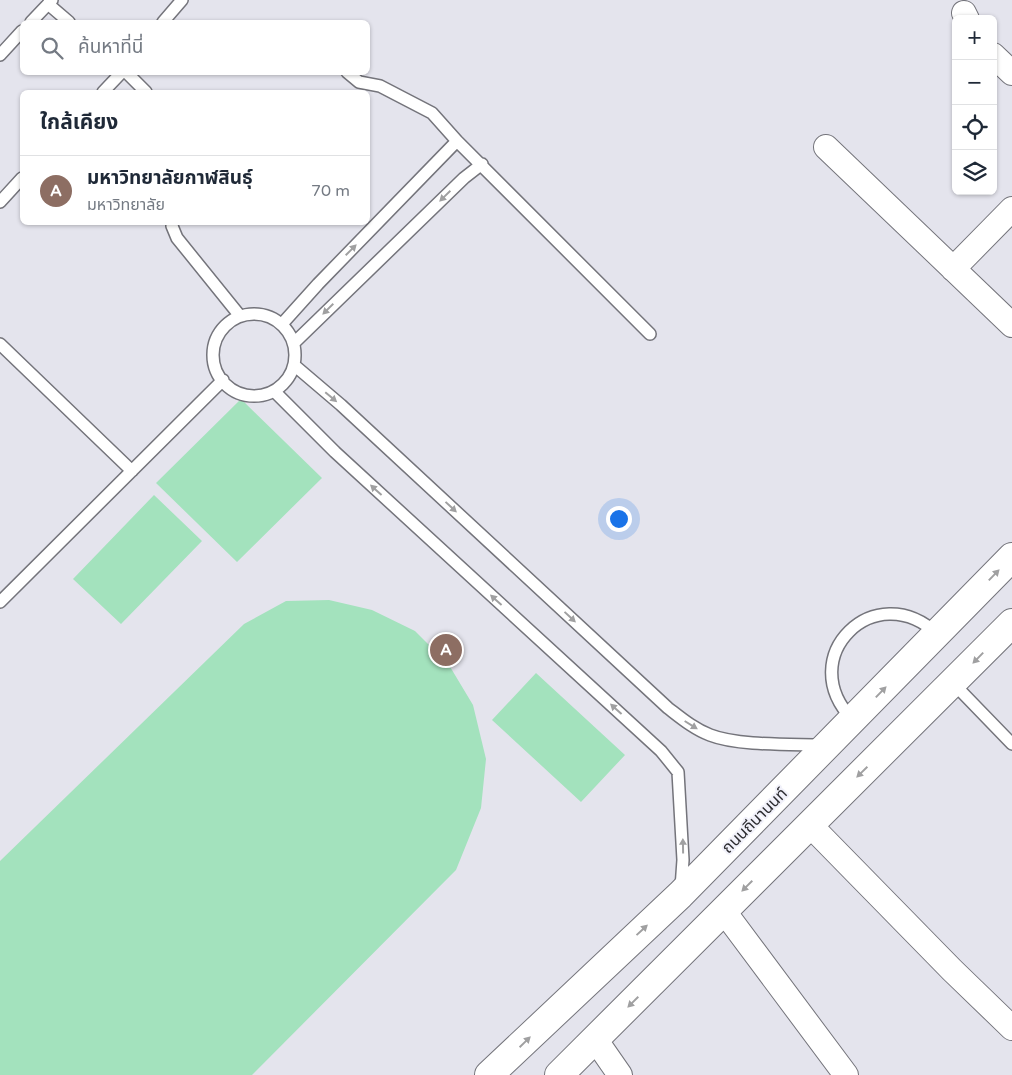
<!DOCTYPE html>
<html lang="th">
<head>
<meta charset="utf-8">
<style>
	:root { --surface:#fff; --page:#f2f2f3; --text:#1f2937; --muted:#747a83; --line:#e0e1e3; --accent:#2563eb }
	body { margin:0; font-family:"Varela Round","Noto Sans Thai",sans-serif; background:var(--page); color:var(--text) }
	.controls { position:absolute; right:15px; top:15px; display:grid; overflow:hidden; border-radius:8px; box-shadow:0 1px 4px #0004 }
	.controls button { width:45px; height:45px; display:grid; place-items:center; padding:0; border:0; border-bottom:1px solid var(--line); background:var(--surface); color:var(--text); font:25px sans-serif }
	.you { position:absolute; left:618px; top:518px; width:18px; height:18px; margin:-12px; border:4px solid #fff; border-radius:50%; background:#1a73e8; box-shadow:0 0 0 8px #1a73e833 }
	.badge { display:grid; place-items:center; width:32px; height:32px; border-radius:50%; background:var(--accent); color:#fff; font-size:16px; font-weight:700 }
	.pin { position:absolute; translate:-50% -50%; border:2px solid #fff; box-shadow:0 1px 5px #0006 }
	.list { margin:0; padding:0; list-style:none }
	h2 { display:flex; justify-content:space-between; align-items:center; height:65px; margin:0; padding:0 20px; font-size:21px }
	h2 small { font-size:16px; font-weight:400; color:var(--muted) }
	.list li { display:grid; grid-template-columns:32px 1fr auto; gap:15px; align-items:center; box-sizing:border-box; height:70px; padding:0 20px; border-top:1px solid var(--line) }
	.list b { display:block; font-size:19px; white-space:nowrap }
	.list p { margin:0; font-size:16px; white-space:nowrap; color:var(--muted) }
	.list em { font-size:16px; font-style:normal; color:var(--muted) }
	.icon { flex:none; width:28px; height:28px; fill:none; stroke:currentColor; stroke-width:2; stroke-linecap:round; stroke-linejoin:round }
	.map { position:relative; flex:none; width:1012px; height:1075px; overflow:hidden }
	.search { position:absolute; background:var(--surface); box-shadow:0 1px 4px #0004; left:20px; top:20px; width:350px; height:55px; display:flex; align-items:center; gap:12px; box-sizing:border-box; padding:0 18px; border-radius:8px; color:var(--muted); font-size:19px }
	.panel { position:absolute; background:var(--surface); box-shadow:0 1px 4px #0004; left:20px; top:90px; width:350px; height:135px; border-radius:8px }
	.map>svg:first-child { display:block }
	.green { fill:#a3e2bd }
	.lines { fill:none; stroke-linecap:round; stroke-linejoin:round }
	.service-casing { stroke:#74747b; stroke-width:14 }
	.minor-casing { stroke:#74747b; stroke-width:26 }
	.secondary-casing { stroke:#74747b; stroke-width:30 }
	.service { stroke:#fff; stroke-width:11 }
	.minor { stroke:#fff; stroke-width:24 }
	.secondary { stroke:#fff; stroke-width:28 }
	.oneway { fill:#a0a0a1 }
	.labels { text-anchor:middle; stroke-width:4; stroke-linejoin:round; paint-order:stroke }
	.street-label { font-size:16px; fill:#2b2b2f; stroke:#f1f1fa }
</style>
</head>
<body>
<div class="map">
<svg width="1012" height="1075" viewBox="0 0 1012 1075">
	<rect width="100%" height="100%" fill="#e4e4ed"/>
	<path class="green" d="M241 399 322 478 237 562 156 483Z
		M154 495 202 541 121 624 73 579Z
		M329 600 372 610 415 631 449 665 473 705 486 759 481 808 456 870 252 1075H0V861L244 624 286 601Z
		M536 673 625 755 581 802 492 720Z"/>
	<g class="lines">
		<defs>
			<path id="service" d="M48 4 69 22
				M31 22 52 0
				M163 22 182 0
				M0 55 22 31
				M126 72 146 92
				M347 72 359 82 380 86 432 113 457 141 650 334
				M103 92 122 72
				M0 202 22 178
				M173 222 172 226 177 238 240 316
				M213 355a41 41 0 1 1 82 0a41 41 0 1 1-82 0Z
				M282 324 318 284 457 141
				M294 343 464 178 482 164
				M0 344 132 471
				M294 365 341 405 668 708C681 718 694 729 710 735 738 746 791 744 822 745
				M274 391 335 452 661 751 678 772 683 860 681 888
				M0 602 223 380
				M953 683 1012 744
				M852 719C793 657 875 576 937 634"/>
			<path id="minor" d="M964 13 967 19
				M993 55 1012 73
				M826 147 1012 325
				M953 269 1012 209
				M809 824 952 970 1012 1028
				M723 910 846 1075
				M595 1039 620 1075"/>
			<path id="secondary" d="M489 1075 680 895 1012 557
				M559 1075 1012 623"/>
		</defs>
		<use href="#service" class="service-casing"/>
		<use href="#minor" class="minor-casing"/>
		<use href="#secondary" class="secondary-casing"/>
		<use href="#service" class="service"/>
		<use href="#minor" class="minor"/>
		<use href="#secondary" class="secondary"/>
	</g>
	<defs><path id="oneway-solid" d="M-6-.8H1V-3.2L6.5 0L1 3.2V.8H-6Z" transform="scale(1.25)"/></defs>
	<g class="oneway">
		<use href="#oneway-solid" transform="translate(445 196) rotate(136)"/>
		<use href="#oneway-solid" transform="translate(351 250) rotate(-45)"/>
		<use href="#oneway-solid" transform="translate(328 309) rotate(135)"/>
		<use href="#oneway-solid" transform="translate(331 397) rotate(40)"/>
		<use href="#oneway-solid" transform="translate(376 490) rotate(-138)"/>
		<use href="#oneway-solid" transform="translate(451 507) rotate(43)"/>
		<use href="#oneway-solid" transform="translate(994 575) rotate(-46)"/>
		<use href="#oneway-solid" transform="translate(496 600) rotate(-138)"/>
		<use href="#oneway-solid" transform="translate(570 617) rotate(43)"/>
		<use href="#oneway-solid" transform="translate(978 658) rotate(134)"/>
		<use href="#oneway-solid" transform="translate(881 692) rotate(-46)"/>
		<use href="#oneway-solid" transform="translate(616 709) rotate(-138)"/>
		<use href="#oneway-solid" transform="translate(691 725) rotate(32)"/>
		<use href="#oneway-solid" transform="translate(862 772) rotate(136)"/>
		<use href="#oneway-solid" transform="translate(683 846) rotate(-91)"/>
		<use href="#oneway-solid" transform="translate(747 886) rotate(135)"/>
		<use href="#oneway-solid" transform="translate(642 930) rotate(-43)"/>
		<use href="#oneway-solid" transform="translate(633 1002) rotate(135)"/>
		<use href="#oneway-solid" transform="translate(525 1042) rotate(-44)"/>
	</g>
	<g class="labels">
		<g class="street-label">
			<text transform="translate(754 820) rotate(-45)" y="6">ถนนถีนานนท์</text>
		</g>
	</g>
</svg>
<div class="controls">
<button>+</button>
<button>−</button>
<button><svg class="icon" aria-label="locate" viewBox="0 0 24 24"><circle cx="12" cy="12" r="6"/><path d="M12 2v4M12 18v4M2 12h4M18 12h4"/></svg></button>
<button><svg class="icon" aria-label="layers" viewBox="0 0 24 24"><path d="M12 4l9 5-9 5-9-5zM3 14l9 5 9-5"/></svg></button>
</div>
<div class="you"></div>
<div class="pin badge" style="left:446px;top:650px;background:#8d6e63">A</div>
<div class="search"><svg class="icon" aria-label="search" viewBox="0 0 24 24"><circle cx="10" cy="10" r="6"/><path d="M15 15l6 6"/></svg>ค้นหาที่นี่</div>
<section class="panel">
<h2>ใกล้เคียง<small></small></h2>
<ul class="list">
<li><span class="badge" style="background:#8d6e63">A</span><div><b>มหาวิทยาลัยกาฬสินธุ์</b><p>มหาวิทยาลัย</p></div><em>70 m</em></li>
</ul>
</section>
</div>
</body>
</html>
